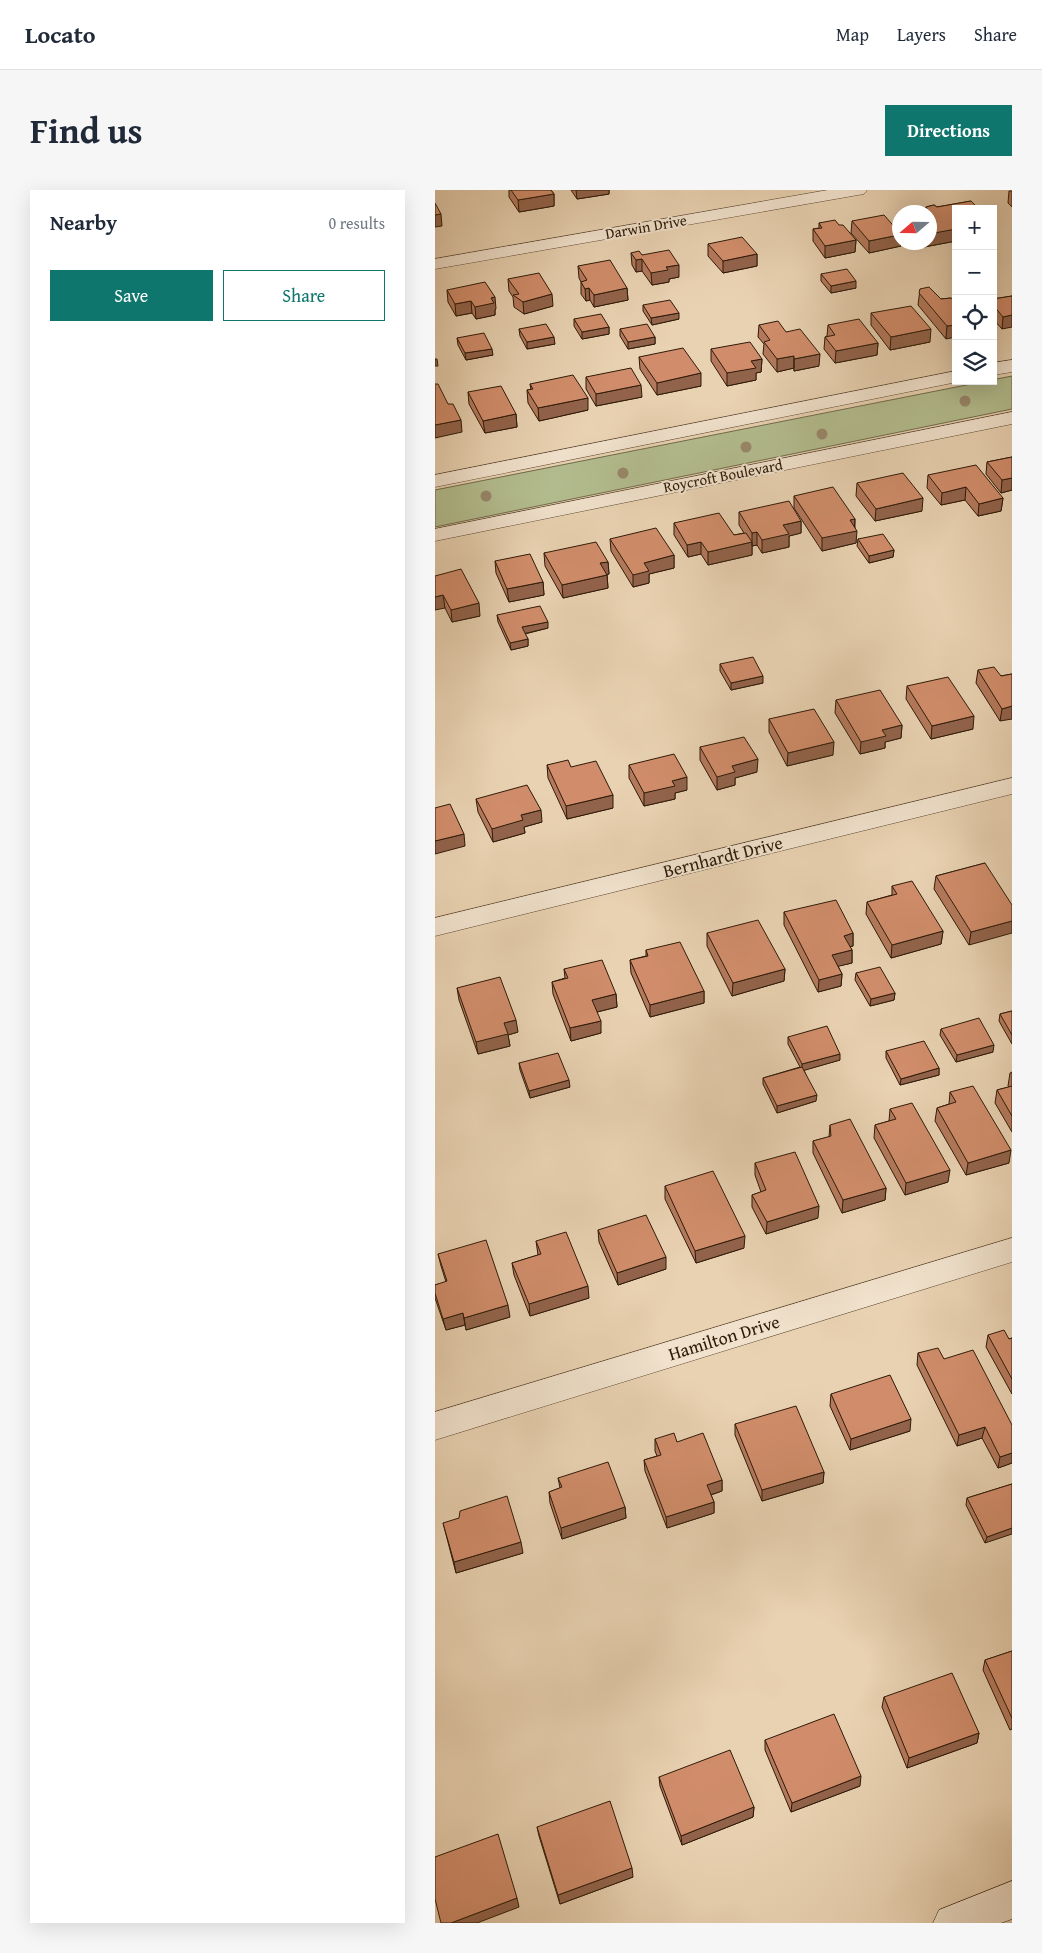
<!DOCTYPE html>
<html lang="en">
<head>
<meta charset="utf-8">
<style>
	:root { --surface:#fff; --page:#f6f6f7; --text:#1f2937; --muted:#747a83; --line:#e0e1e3; --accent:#0f766e }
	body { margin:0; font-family:"Gentium Book Plus",serif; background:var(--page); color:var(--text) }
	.controls { position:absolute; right:15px; top:15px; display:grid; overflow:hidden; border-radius:0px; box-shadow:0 5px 20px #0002 }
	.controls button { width:45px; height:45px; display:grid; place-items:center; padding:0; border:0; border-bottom:1px solid var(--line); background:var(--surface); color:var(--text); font:25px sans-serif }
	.compass { position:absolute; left:457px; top:15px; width:45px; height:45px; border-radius:50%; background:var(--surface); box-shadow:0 5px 20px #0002; rotate:250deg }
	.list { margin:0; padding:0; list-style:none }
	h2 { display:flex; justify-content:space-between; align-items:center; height:65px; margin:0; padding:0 20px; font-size:21px }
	h2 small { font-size:16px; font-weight:400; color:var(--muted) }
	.actions { display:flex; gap:10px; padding:15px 20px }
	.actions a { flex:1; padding:11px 0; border:1px solid var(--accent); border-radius:0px; text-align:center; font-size:18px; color:var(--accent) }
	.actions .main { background:var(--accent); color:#fff }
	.icon { flex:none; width:28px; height:28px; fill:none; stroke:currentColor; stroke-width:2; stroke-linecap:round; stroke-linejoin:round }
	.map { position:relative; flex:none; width:577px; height:1733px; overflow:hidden; border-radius:0px }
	header { display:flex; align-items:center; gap:30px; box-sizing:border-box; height:70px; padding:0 25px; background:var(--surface); border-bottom:1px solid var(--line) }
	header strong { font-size:24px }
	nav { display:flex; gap:28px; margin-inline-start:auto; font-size:18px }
	.intro { display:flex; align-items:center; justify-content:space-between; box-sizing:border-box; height:120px; padding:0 30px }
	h1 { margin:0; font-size:35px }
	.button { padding:12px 22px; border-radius:0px; background:var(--accent); color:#fff; font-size:18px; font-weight:700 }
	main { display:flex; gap:30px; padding:0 30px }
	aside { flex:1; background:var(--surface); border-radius:0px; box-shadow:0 5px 20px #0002 }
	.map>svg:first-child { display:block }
	.green { fill:#b3bd8f; stroke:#706c4c }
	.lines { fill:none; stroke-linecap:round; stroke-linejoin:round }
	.street-casing { stroke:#5d4833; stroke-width:1 }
	.secondary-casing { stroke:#2e1a09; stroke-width:1 }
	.street { fill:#f1e2cd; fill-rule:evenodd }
	.secondary { fill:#f1e2cd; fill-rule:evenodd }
	.tree { fill:#98886b }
	.wall { fill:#b4795c; stroke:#2e1a09 }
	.shaded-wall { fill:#92634b; stroke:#2e1a09 }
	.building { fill:#d18d6b; stroke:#2e1a09 }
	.labels { text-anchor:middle; stroke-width:4; stroke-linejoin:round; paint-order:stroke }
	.far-street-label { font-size:15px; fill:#2e1a09; stroke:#f1e2cd }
	.street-label { font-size:18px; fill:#2e1a09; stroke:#f1e2cd }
</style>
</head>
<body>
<header>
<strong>Locato</strong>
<nav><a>Map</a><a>Layers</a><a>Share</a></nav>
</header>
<div class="intro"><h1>Find us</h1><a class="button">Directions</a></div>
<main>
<aside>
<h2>Nearby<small>0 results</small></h2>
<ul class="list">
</ul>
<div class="actions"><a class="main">Save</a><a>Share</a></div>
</aside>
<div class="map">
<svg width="577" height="1733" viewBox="0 0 577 1733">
	<rect width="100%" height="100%" fill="#e9d2b2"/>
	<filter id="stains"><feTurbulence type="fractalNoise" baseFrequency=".004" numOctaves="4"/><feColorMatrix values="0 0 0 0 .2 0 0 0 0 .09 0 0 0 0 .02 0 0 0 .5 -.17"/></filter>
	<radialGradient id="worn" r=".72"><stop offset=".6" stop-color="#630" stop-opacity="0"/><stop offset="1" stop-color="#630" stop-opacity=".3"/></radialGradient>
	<path class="green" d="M577 186V219L0 337V300Z"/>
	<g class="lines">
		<defs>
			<path id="street" d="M393 0H432L429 4 423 5 0 79V69Z
				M577 170V182L558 185V173Z
				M521 181V191H527L0 297V285Z
				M577 222V234L0 351V339Z
				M577 588V604L0 746V728Z
				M577 1048V1072L0 1250V1222Z"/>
			<path id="secondary" d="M577 1691V1729L566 1733H498L504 1720Z"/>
		</defs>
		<use href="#street" class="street-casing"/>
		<use href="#secondary" class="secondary-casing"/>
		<use href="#street" class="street"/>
		<use href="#secondary" class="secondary"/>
	</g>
	<g class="tree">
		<circle cx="530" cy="211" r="5.5"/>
		<circle cx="387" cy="244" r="5.5"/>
		<circle cx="311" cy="257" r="5.5"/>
		<circle cx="188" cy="283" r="5.5"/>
		<circle cx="51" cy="306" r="5.5"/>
	</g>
	<path class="wall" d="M74 0H116L119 4V16L84 22 74 7Z
		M136 0H174V4L142 9Z
		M574 1H577V17L573 13Z
		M536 11 544 19H521V51L489 57 485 52H494V22H472L490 19 491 17 499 15 502 17Z
		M417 31 466 56 434 63 416 43Z
		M384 33 404 35 421 50 420 62 390 68 378 51V39L384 38Z
		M273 54 322 64V76L288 83 273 66Z
		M196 63 207 65 244 87 234 89V92L217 95 207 81 201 82 197 75Z
		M143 76 192 98 193 110 159 117 155 110 151 111 146 104V92L144 88Z
		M386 84 421 98 396 103 386 91Z
		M73 89 118 116 89 124 79 117 78 107 74 101Z
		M485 99 506 109 516 108 511 149 483 115Z
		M12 100 61 119 60 120V125L41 129 37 123 21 126 13 112Z
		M577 106 567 139 558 129V109Z
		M208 115 244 129 217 135 208 121Z
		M436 123 495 152 455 160 436 135Z
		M139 129 174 137V144L147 149 139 136Z
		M324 135 351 142 384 176 359 181V178L342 182 328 164 329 154 323 147Z
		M393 135 443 153 442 165 400 173 389 159 390 147 392 146Z
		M84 139 120 154 92 159 85 146Z
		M185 139 220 147V154L193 159 185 146Z
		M22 148 58 165 31 170 23 155Z
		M276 159 327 169 326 182 321 183V190L292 196 276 171Z
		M204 167 266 196 222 205 205 179Z
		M151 187 207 207 161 216 151 199Z
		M95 194 153 220 104 231 93 213 92 200H96Z
		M33 202 81 224 82 237 50 243 34 214Z
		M577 267V300L566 303 551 284 552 272Z
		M493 285 568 308 566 321 543 326 530 310 506 315 492 298Z
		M422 293 487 321 440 331 421 306Z
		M359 306 420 329V337L421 353 387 361 359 318Z
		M304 322 366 331V343L354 346V357L327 363 322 355 317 356V355V365L273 375 266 364 253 367 239 345V333L299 345 309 343 304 335Z
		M175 349 239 365V378L214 384V393L198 397 176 361Z
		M423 349 459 360 458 367 434 373 422 356Z
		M109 363 173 372 174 384H172L173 398 128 408 110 376Z
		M60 371 108 392 109 405 74 412 61 383Z
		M0 386 45 426 17 432 10 418Z
		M62 425 113 438 90 444 93 449V456L76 460 63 432Z
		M285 474 328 493 296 500 285 481Z
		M543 480 566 486 577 484 565 531 541 493Z
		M472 496 538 539 496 549 471 509Z
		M401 510 467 535 466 548 450 552V558L425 564 400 523Z
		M334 529 398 565 352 576 334 542Z
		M265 557 322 582 300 588V595L282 600 265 570Z
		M112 575 136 577 178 618 132 629 113 588Z
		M194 575 252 600 240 603V609L209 616 194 588Z
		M41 609 107 632 89 637 90 643 58 652 43 622Z
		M550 673 534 755 499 699 501 686Z
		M457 696 508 741 506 754 456 768 431 724 432 712 457 705Z
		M349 722 418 743V756L415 757 417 760V773L403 776 407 784 406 796 383 802 349 735Z
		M272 743 350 779 349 791 297 806 272 756Z
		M211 760 269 801V813L215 827 196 783 195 770 211 766Z
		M129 779 181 804 182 817 162 822 166 843 136 851 118 804 117 792 130 788Z
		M421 783 460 803 459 810 435 816 420 790Z
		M22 798 83 842 73 845 75 856 43 864 24 810Z
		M577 821V854L564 831 565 824Z
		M506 839 558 862 521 872 505 845Z
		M353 847 405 870 369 880 381 911 342 923 328 894V888L365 877 353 854Z
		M451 861 504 878V885L465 895 451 868Z
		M84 873 135 897 95 908 85 880Z
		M577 882V942L560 913 562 900 574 897 573 896 575 883Z
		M515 902 574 973 531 985 500 931 502 918 514 914Z
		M455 919 513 992 470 1005 439 948 440 935 454 931Z
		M395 935 451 998 450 1010 407 1023 378 963V951L394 947Z
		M320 973 383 1028 331 1044 317 1017V1005L326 1002 320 985Z
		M230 996 309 1058 261 1073 230 1009Z
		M163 1040 231 1079 183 1095 164 1052Z
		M101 1051 154 1108 95 1126 79 1085 77 1073 103 1065Z
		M3 1064 75 1127 31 1140 30 1135 11 1140 0 1108V1095L11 1092 6 1076Z
		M553 1145 574 1149 577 1148V1204L551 1157Z
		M483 1163 509 1169 577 1235V1273L563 1278 547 1248 522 1256 482 1175Z
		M396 1204 475 1241 415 1260 395 1216Z
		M300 1234 389 1282 388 1293 327 1311 300 1245Z
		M220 1249 242 1252 287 1290V1301L276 1305 279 1312V1323L232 1338 210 1281 209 1270 222 1266 220 1261Z
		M123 1288 190 1317 191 1328 127 1349 115 1313 114 1302 125 1298Z
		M577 1294 550 1353 531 1315 532 1308Z
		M8 1333 88 1363 21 1383Z
		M577 1461V1539L575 1540 548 1480 550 1470Z
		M449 1507 544 1543 542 1553 472 1578 447 1517Z
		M330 1550 425 1596 356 1622 330 1560Z
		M224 1587 319 1617 318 1627 247 1655 225 1596Z
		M102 1637 198 1687 125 1714 104 1646Z"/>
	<path class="shaded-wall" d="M141 0H174V4L142 9Z
		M119 4V16L84 22 83 10Z
		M6 24 7 36 0 37V25Z
		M521 30V51L489 57 490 52H494V44Z
		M464 45V52H466V56L434 63V51Z
		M421 50 420 62 390 68V56Z
		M322 64V76L288 83V71Z
		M207 69V81L201 82V70Z
		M244 75V87L234 89V92L217 95 216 83 231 77Z
		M421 91V98L396 103V96Z
		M154 98 155 110 151 111 150 99Z
		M192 98 193 110 159 117V105Z
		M117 104 118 116 89 124 88 112Z
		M60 107 61 119 60 120V125L41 129 40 117 56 108Z
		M36 111 37 123 21 126 20 114Z
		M244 123V129L217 135 216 128Z
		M577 125V137L567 139 568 127Z
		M521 135V147L511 149 512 136Z
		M174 137V144L147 149V142Z
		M496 139 495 152 455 160 456 147Z
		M119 147 120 154 92 159V152Z
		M220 147V154L193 159V152Z
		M443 153 442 165 400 173 401 161Z
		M57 159 58 165 31 170 30 163Z
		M385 164 384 176 359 181V169Z
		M359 166V178L342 182V169Z
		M0 169H2L3 176H0Z
		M327 169 326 182 321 183V190L292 196V183L316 171Z
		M266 183V196L222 205V193Z
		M206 195 207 207 161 216V204Z
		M153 208V220L104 231 103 218Z
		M81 224 82 237 50 243 48 231Z
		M26 230 27 242 0 248V235Z
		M577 288V300L566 303 567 290Z
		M531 297 530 310 506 315 507 303Z
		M488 308 487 321 440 331 441 319Z
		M568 308 566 321 543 326 544 314Z
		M420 329 419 341H422L421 353 387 361V348L415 330Z
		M366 331V343L354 346V357L327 363V350L348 335Z
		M322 342V355L317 356V343Z
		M266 352V364L253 367 252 355Z
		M317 352V365L273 375V362Z
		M459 360 458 367 434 373V366Z
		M239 365V378L214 384V393L198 397V385L209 373Z
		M173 372 174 384 166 386 165 373Z
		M172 385 173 398 128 408 127 395Z
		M108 392 109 405 74 412 72 399Z
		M8 405 10 418 0 420V407Z
		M44 413 45 426 17 432 16 420Z
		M113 432V438L88 444 87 437Z
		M93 449V456L76 460 75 453Z
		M328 486V493L296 500V493Z
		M577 516V529L565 531 567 519Z
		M539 526 538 539 496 549 497 536Z
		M467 535 466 548 450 552V558L425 564 426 552 447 540Z
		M399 552 398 565 352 576 353 563Z
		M323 569 322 582 300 588V595L282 600V587L297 576Z
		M252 587V600L240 603V609L209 616V603L237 591Z
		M178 605V618L132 629 131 616Z
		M106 620 107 632 89 637 90 643 58 652 57 639 86 625Z
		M29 644 30 656 0 664V651Z
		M577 731V743L534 755 536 742Z
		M508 741 506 754 456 768 457 755Z
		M418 743V756L409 758V746Z
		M417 760V773L396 778 397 765Z
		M350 779 349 791 297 806 298 793Z
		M407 784 406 796 383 802 384 790Z
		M269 801V813L215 827V815Z
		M460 803 459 810 435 816 436 809Z
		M181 804 182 817 158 823 157 810Z
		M81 830 83 842 73 845 75 856 43 864 41 852 69 833Z
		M166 831V843L136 851 135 838Z
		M559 855 558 862 521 872 522 865Z
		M405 864V870L367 881V874Z
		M504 878V885L465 895 466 889Z
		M134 890 135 897 95 908 94 901Z
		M382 905 381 911 342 923V916Z
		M576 960 574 973 531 985 533 973Z
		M515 980 513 992 470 1005 471 993Z
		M451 998 450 1010 407 1023 408 1010Z
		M384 1016 383 1028 331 1044 332 1032Z
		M310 1046 309 1058 261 1073 260 1061Z
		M231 1067V1079L183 1095 182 1083Z
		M153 1096 154 1108 95 1126 94 1114Z
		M73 1115 75 1127 31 1140 29 1128Z
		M28 1123 30 1135 11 1140 8 1129Z
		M476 1229 475 1241 415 1260 416 1249Z
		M550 1237 547 1248 522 1256 524 1245Z
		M577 1263V1273L563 1278 565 1267Z
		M389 1282 388 1293 327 1311V1300Z
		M287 1290V1301L272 1306V1295Z
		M279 1312V1323L232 1338 231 1327Z
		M190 1317 191 1328 127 1349 126 1338Z
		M577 1338V1344L550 1353 552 1347Z
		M86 1352 88 1363 21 1383 19 1372Z
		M544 1543 542 1553 472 1578 474 1568Z
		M426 1586 425 1596 356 1622 357 1613Z
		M319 1617 318 1627 247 1655 246 1646Z
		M197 1678 198 1687 125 1714 123 1705Z
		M82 1708 84 1717 42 1733H16Z"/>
	<path class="building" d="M76 0H116L119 4 83 10Z
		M536 11 544 19H521V39L494 44V22H472L492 19 491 17 499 15 502 17Z
		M0 13 6 24 0 25Z
		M449 25 464 42V45L434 51 417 31Z
		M400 30 404 35H408L421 50 390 56 378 39 387 38 384 33Z
		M307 47 322 64 288 71 273 54Z
		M234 60 244 75 231 77 233 80 216 83 207 69 201 70 196 63 204 61 207 65Z
		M175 70 192 98 159 105 154 98 150 99 146 92 152 90 143 76Z
		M412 79 421 91 396 96 386 84Z
		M104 83 117 104 88 112 78 105 84 104 73 89Z
		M50 92 60 107 56 108 59 113 40 117 36 111 20 114 12 100Z
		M494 97 506 109 516 108 520 111H521V135L512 136 484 103 485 99Z
		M577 106V125L568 127 558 115V109Z
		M235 110 244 123 216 128 208 115Z
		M476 116 496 139 456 147 436 123Z
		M166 124 174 137 147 142 139 129Z
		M424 129 443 153 401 161 390 147 400 145 393 135Z
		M343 131 351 142 365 139 385 164 359 169V166L342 169 329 152 335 150 324 135Z
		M111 134 119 147 92 152 84 139Z
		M212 134 220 147 193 152 185 139Z
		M49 143 57 159 30 163 22 148Z
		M315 152 327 169 316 171 321 178 292 183 276 159Z
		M248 158 266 183 222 193 204 167Z
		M196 178 206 195 161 204 151 187Z
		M138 185 153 208 103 218 92 200 98 199 95 194Z
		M0 194H3L13 214H18L26 230 0 235Z
		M66 196 81 224 48 231 33 202Z
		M577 267V288L567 290 552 272Z
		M541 275 568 308 544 314 531 297 507 303 493 285Z
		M468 283 488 308 441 319 422 293Z
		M398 297 420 329 415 330 422 341 387 348 359 306Z
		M354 311 366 331 348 335 354 344 327 350 322 342 317 343 304 322Z
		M284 323 299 345 311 343 317 352 273 362 266 352 252 355 239 333Z
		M221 338 239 365 209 373 214 381 198 385 175 349Z
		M448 344 459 360 434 366 423 349Z
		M161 352 173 372 165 373 172 385 127 395 109 363Z
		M95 364 108 392 72 399 60 371Z
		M26 379 44 413 16 420 8 405 0 407V386Z
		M105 416 113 432 87 437 93 449 75 453 62 425Z
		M318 467 328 486 296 493 285 474Z
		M559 477 566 486 577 484V516L567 519 543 480Z
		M513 487 539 526 497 536 472 496Z
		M445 500 467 535 447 540 451 546 426 552 401 510Z
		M379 519 399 552 353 563 334 529Z
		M309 547 323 569 297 576 300 582 282 587 265 557Z
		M239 564 252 587 237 591 240 596 209 603 194 575Z
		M133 570 136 577 161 571 178 605 131 616 112 575Z
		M92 595 106 620 86 625 88 630 57 639 41 609Z
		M15 614 29 644 0 651V618Z
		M550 673 577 715V731L536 742 501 686Z
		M477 691 508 741 457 755 432 712 462 704 457 696Z
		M401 710 418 743 409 746 417 760 397 765 407 784 384 790 349 722Z
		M323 730 350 779 298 793 272 743Z
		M245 752 269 801 215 815 195 770 213 766 211 760Z
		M167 770 181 804 157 810 166 831 135 838 117 792 133 788 129 779Z
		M445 777 460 803 436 809 421 783Z
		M65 787 81 830 69 833 73 844 41 852 22 798Z
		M577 821V845L565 824Z
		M544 828 559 855 522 865 506 839Z
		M392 836 405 864 367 874 353 847Z
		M489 851 504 878 466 889 451 861Z
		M123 863 134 890 94 901 84 873Z
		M367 877 382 905 342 916 328 888Z
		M538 896 576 960 533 973 502 918 521 912 515 902Z
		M577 896V926L562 900Z
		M477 913 515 980 471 993 440 935 461 929 455 919Z
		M415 929 451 998 408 1010 378 951 396 946 395 935Z
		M360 962 384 1016 332 1032 317 1005 331 1000 320 973Z
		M278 981 310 1046 260 1061 230 996Z
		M211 1025 231 1067 182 1083 163 1040Z
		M131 1042 153 1096 94 1114 77 1073 106 1064 101 1051Z
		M51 1050 73 1115 29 1128 28 1123 8 1129 0 1103V1095L12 1091 3 1064Z
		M569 1140 574 1149 577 1148V1189L553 1145Z
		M503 1158 509 1169 538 1160 577 1235V1263L565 1267 550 1237 524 1245 483 1163Z
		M455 1185 476 1229 416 1249 396 1204Z
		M361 1216 389 1282 327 1300 300 1234Z
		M239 1243 242 1252 268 1243 287 1290 272 1295 279 1312 231 1327 209 1270 226 1265 220 1249Z
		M173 1272 190 1317 126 1338 114 1302 127 1297 123 1288Z
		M577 1294V1338L552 1347 532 1308Z
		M72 1306 86 1352 19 1372 8 1333 24 1328 25 1321Z
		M577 1461V1528L550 1470Z
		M517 1483 544 1543 474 1568 449 1507Z
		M399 1524 426 1586 357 1613 330 1550Z
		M295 1560 319 1617 246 1646 224 1587Z
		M175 1611 197 1678 123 1705 102 1637Z
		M63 1644 82 1708 16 1733H6L0 1709V1667Z"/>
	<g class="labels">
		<g class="far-street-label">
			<text transform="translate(211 37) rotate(-10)" y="5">Darwin Drive</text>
			<text transform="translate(288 286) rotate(-11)" y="5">Roycroft Boulevard</text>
		</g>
		<g class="street-label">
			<text transform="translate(288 667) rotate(-14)" y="6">Bernhardt Drive</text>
			<text transform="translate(289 1148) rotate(-17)" y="6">Hamilton Drive</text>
		</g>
	</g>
	<rect width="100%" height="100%" filter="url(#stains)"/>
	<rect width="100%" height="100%" fill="url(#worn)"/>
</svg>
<div class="controls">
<button>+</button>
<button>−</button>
<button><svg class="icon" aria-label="locate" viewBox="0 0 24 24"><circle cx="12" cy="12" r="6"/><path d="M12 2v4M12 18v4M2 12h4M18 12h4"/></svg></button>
<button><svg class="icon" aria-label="layers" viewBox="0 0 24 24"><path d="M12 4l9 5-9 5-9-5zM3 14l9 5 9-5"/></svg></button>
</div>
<svg class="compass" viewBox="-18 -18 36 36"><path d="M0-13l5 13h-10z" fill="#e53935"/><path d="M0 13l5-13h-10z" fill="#747a83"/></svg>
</div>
</main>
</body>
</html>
